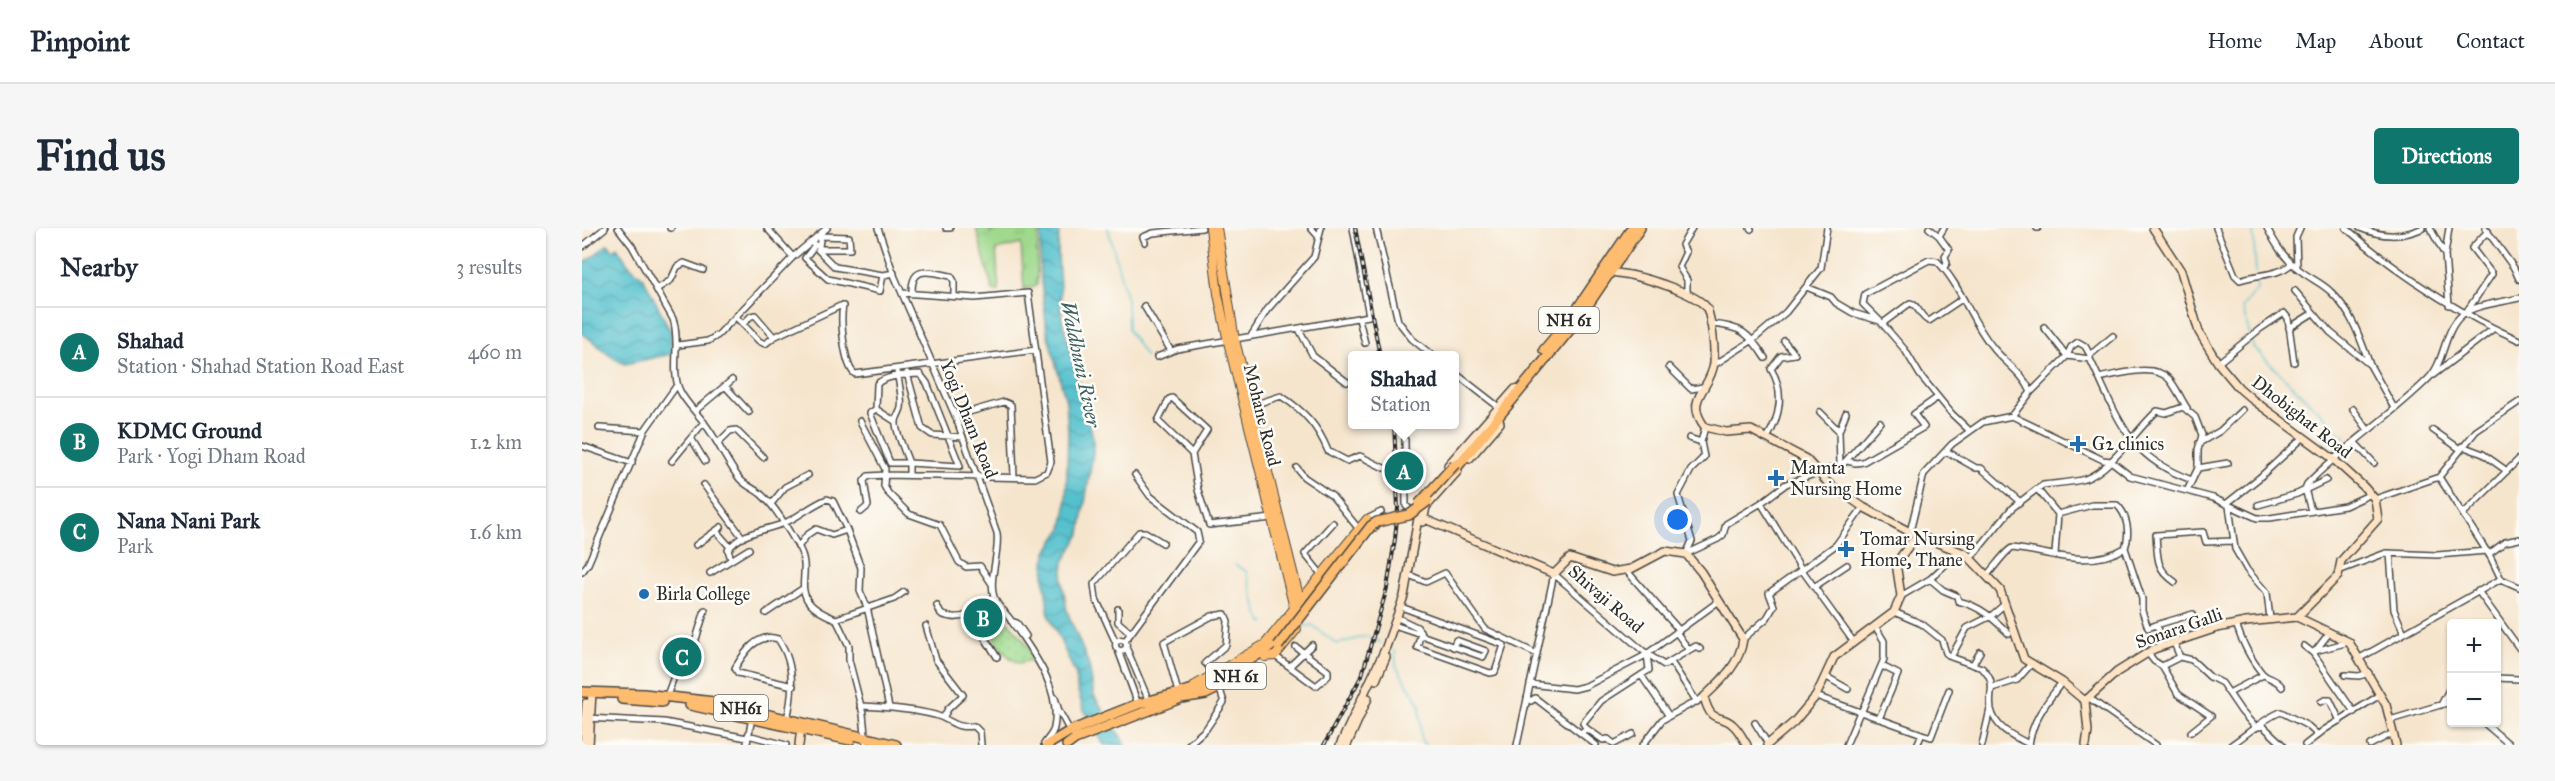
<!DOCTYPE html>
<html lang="en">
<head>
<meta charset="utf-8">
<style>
	:root { --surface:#fff; --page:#f6f6f7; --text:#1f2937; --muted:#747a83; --line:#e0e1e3; --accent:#0f766e }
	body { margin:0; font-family:"IM FELL Great Primer",serif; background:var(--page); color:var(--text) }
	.controls { position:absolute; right:18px; bottom:18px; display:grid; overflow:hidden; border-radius:6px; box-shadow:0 2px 4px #0004 }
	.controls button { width:54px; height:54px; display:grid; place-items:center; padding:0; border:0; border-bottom:2px solid var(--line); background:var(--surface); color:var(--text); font:30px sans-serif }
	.you { position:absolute; left:1096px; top:292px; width:21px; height:21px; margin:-15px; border:4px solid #fff; border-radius:50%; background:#1a73e8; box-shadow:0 0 0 9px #1a73e833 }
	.badge { display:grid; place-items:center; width:39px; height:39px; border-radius:50%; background:var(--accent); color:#fff; font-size:20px; font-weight:700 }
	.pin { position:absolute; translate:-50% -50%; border:3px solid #fff; box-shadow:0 2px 6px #0006 }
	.popup { position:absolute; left:766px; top:123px; width:111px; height:78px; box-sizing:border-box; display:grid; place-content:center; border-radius:6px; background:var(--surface); filter:drop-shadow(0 2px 4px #0005); font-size:20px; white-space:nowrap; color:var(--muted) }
	.popup b { font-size:22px; color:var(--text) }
	.popup::after { content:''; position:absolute; left:50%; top:100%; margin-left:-12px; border:12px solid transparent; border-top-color:var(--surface) }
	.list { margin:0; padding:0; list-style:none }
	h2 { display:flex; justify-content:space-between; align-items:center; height:78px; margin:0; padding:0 24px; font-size:26px }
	h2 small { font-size:20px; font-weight:400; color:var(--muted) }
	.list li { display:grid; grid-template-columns:39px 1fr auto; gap:18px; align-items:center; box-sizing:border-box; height:90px; padding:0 24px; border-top:2px solid var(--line) }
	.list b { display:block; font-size:22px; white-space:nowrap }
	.list p { margin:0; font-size:20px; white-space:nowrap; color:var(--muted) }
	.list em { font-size:20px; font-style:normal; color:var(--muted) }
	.map { position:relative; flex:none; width:1937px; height:517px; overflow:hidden; border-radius:6px }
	header { display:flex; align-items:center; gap:36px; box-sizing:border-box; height:84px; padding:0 30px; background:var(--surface); border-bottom:2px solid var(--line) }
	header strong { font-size:28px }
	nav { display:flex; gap:33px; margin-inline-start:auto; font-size:21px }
	.intro { display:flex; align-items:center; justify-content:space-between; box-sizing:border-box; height:144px; padding:0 36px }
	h1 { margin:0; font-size:42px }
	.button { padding:15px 27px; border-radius:6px; background:var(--accent); color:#fff; font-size:21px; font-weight:700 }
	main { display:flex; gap:36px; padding:0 36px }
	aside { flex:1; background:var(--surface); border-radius:6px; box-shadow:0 2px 4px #0004 }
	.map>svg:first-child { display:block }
	.grass { fill:url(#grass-tufts); stroke:#64825c; stroke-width:1.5 }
	.park { fill:url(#park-dots); stroke:#64825c; stroke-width:1.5 }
	.water { fill:url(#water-waves); stroke:#40767c; stroke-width:1.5 }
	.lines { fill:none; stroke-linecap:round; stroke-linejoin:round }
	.stream { stroke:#55c1ce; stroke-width:1.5 }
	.street-casing { stroke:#494743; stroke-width:8 }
	.secondary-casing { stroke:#494743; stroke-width:10 }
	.primary-casing { stroke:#494743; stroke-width:10 }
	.highway-casing { stroke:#494743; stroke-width:12 }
	.street { stroke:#fff; stroke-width:5 }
	.secondary { stroke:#fee4c5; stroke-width:7 }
	.primary { stroke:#fdbc6f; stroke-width:8 }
	.highway { stroke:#fdbc6f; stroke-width:9 }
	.rail-casing { stroke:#2b2b2b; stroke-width:4 }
	.rail { stroke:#fdfcf7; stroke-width:1.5; stroke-dasharray:4.5; stroke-linecap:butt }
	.highway-bridge-casing { stroke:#494743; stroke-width:12; stroke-linecap:butt }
	.highway-bridge { stroke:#fdbc6f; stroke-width:9 }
	.poi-dot { fill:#1f6fb2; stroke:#fdfcf7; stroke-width:2 }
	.labels { text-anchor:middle; stroke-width:5; stroke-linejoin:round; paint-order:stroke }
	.shield { fill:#fdfcf7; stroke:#6a6a68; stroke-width:1.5 }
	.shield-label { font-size:16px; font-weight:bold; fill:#2b2b2b }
	.street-label { font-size:18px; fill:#2b2b2b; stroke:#fdfcf7 }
	.poi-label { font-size:18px; fill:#2b2b2b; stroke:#fdfcf7; text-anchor:start }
	.water-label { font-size:20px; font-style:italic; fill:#3a6064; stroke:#fdfcf7 }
</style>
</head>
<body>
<header>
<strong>Pinpoint</strong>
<nav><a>Home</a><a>Map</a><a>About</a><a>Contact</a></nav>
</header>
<div class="intro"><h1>Find us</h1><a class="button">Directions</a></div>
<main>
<aside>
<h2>Nearby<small>3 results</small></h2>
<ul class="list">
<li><span class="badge">A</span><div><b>Shahad</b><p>Station · Shahad Station Road East</p></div><em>460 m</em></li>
<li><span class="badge">B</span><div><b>KDMC Ground</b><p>Park · Yogi Dham Road</p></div><em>1.2 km</em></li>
<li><span class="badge">C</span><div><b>Nana Nani Park</b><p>Park</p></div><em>1.6 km</em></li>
</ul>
</aside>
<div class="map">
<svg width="1937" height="517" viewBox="0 0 1937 517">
	<defs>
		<pattern id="grass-tufts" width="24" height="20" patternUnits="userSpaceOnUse" patternTransform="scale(1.5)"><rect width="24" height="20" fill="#9ed98c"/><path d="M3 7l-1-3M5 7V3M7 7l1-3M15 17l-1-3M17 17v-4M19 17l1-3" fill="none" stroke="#88ba79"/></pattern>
		<pattern id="park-dots" width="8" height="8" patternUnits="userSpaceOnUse" patternTransform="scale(1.5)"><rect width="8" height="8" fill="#9ed98c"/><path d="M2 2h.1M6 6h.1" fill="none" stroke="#88ba79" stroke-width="1.8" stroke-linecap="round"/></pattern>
		<pattern id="water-waves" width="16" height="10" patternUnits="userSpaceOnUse" patternTransform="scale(1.5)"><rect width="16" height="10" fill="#55c1ce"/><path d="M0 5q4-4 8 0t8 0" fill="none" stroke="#479da7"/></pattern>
	</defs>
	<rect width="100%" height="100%" fill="#fdfcf7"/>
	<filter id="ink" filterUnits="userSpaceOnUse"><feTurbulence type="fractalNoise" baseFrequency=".0167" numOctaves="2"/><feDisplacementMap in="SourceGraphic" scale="12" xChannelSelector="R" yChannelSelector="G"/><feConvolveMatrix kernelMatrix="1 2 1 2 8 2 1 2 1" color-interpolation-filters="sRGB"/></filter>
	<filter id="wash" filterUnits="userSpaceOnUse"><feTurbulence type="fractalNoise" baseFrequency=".008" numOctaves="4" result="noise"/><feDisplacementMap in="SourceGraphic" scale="24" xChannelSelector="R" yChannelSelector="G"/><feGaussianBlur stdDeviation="1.35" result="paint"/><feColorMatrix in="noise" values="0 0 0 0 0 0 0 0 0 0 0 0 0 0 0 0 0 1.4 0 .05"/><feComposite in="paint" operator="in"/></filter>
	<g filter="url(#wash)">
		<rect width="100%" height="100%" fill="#f6e5cd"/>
		<path class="grass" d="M394 0H408V5L422 0H456L455 57 442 61 439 16 414 22 417 63H411Z"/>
		<path class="park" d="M421 388 442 412 453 431 437 435C422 428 414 416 409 401Z"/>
		<path class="water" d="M459 0H477L476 27 480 91 511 209V225L498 306 482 334 480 352 485 383 507 437 512 468 544 517H522L501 480 495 460 494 447 467 388 462 349 464 325 480 301 484 279 486 204 484 173 465 104 458 43Z
			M26 16 31 22 35 19 46 36 61 49 89 104 90 126 43 136 33 131 0 105V37Z"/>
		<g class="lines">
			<path class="stream" d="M526 0 545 72 546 102 564 129
				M1671 0 1674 45
				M1668 107 1660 79 1675 62 1674 50
				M1669 112 1671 119 1764 210
				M653 337 664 343 677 388 682 395
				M718 399 730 397 755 416 785 408 798 414
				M813 422 814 438 838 476 839 512 843 517"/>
		</g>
	</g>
	<g filter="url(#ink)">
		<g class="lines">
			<defs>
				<path id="street" d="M36 0 50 18 91 91C99 114 88 143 98 163 104 175 115 185 123 196 136 213 144 233 157 250 164 259 175 261 182 269 196 282 206 302 216 318 235 348 199 370 254 391L267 418V432L281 486 284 516
					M88 0H89
					M185 0 211 29
					M296 0 312 47 374 190 415 305C418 325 406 351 412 369 414 377 424 385 428 391 449 422 480 459 472 500 471 506 465 511 462 516
					M364 0H368
					M729 0 737 9
					M794 0 816 93 830 111 851 128
					M1168 0 1169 1
					M1347 0 1357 8 1367 22 1363 28 1365 35 1362 39
					M1455 0H1456
					M1634 0 1653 47 1658 52C1674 46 1697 48 1709 36
					M1685 0C1694 17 1703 32 1719 43 1729 51 1740 55 1749 64 1770 84 1778 110 1788 137
					M1764 0C1816 46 1874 84 1937 112
					M1778 0C1800 9 1819 10 1841 0
					M1848 0 1863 27
					M1867 0 1863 27 1867 77
					M1903 0 1932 40 1937 51
					M1357 8 1362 0
					M229 13 233 17 223 30 246 51 298 63 301 47 312 45
					M563 14 561 9 571 5 620 0
					M0 19 23 0
					M236 22 253 39 301 47
					M237 23C237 19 237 12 240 8L267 9 268 21H237
					M1715 40 1714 9 1718 0
					M1227 60 1249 69 1254 75 1271 85 1298 93 1323 122 1338 147 1370 186 1388 203
					M75 61 89 52 95 39 102 35 121 42
					M1713 63 1748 104 1788 137 1812 180
					M330 65C329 36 348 44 369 48L372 53V68
					M1105 66V52L1097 39 1104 24 1100 17 1110 0
					M562 78 589 123
					M1885 83 1910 46 1890 20 1906 3
					M154 89 177 113 183 116 192 109 258 78H261C258 92 262 138 273 146L454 122
					M777 91 783 115
					M1298 93 1281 76 1283 66 1347 32 1355 33C1380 58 1389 95 1413 122 1425 136 1441 146 1449 164L1430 188
					M1301 95 1328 75C1337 77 1338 90 1347 93L1380 71
					M161 96 169 88 173 87 192 109
					M1128 96C1159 98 1167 105 1183 130
					M1462 99 1485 128
					M1707 100 1731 85
					M717 101 731 128 765 154
					M669 108 685 82 732 29 739 0
					M1531 108 1508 127V131C1536 188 1544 229 1610 252
					M96 117 126 113 136 107 212 28 245 0
					M1485 128 1489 119 1496 114 1503 118 1508 127
					M575 129 595 121 787 88 771 0
					M1636 135 1678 101 1702 85 1706 90 1712 134
					M1132 137 1171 112 1204 84 1239 40 1245 0
					M1087 139 1109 161 1121 159
					M325 145 340 200 350 207 381 209
					M873 145 918 180
					M1851 147 1911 101
					M1517 150C1536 146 1572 135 1587 151 1594 159 1599 171 1605 180
					M143 158 167 184
					M1449 164 1485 128 1508 131
					M668 178 699 168C722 183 736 198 746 223L765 233 778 228 802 240
					M294 181 295 156C304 147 325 147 338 146L345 155 378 238 327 235C324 226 313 203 314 194 314 189 318 185 319 180 321 169 316 153 315 142
					M1771 181 1786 202
					M113 183 150 152
					M1238 184 1257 203 1258 237
					M373 188 422 174 429 177 432 249
					M278 193 303 241 302 258 306 265 327 286 358 297 377 334 384 339 398 338 410 356
					M314 194 294 181 288 185 308 235H327V247
					M17 200 62 203
					M1851 202 1878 221
					M1257 203 1264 185
					M109 210 123 233
					M1107 210 1119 214
					M1185 210C1198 189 1203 164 1189 141L1199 128 1213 126 1202 113
					M823 212 824 278 832 284
					M136 215 148 203 154 202 181 229
					M1617 215 1638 203 1660 182
					M1775 217 1792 235
					M0 218 50 235
					M1880 218 1901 226 1925 243
					M1364 223 1394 240H1399L1437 273
					M610 226 576 193 587 171 590 170 625 202 610 226 616 262 627 297 690 290
					M90 233 122 194
					M1265 233 1274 235 1281 234 1342 199 1332 186 1356 169
					M715 240 722 249 750 268 776 300
					M1616 240 1646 235
					M1857 249 1894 203 1937 174
					M122 257 161 310
					M1455 261 1461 257C1474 255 1490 255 1503 251 1529 242 1554 202 1575 183L1584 185 1601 179 1613 189 1620 207 1616 222V240L1605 263
					M1793 271 1857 249 1909 330 1919 351
					M1179 275 1220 342 1271 413
					M189 276 203 259 226 247
					M1644 276 1677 250 1722 209
					M1676 277 1715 266 1744 252
					M1647 278 1653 321 1665 342 1685 365 1688 391
					M1729 283 1723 261 1725 256C1762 218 1808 189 1846 151 1863 135 1861 103 1880 87 1891 77 1922 74 1937 70
					M279 284 286 278 282 253 286 248 303 247 453 250 465 244 469 234 446 65 393 70 320 65
					M1881 286 1937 231
					M785 291 799 284
					M134 303 148 319
					M1328 304 1342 246 1370 216 1401 194 1430 188 1521 232 1529 233 1548 248 1631 270 1675 290H1688L1763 278 1789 266
					M114 317 139 299
					M216 319 225 307 234 301 250 307 265 302 279 340 278 363 285 379 307 479
					M1808 325 1812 382 1822 405
					M1104 326 1136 311 1141 307 1144 296 1179 275 1204 256 1261 236 1298 194
					M1104 326 1110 313 1096 267 1109 242 1122 229 1119 214 1123 199
					M1473 326 1476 286
					M1907 326 1923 314 1937 311
					M149 331 146 322C159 304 181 303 200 296 216 290 229 277 245 271L251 273 265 302
					M1388 331 1430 280 1455 261 1476 286 1510 277H1535C1546 287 1548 307 1543 320L1560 371V383L1566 400 1574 397 1577 402 1575 409 1578 419
					M1044 342 1097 402
					M1759 342 1804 325 1855 327 1905 323
					M0 344 6 336 63 202 95 157
					M128 345 167 321
					M739 346 723 326 751 295
					M972 346 1060 422 1082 437 1114 418 1118 421
					M827 347 844 354 863 345 903 401 955 426
					M1404 348C1412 340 1423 323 1430 320 1470 324 1506 342 1543 320
					M1348 351 1361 362 1375 368 1376 373C1398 378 1411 390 1427 406
					M1593 354C1573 340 1576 330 1574 307L1621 304 1624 314 1651 313
					M1232 359 1265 337
					M1896 363 1937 420
					M1319 368 1348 351 1377 324
					M355 378 359 386C380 396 397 382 412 369
					M536 381V394L549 405
					M1312 384 1340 396 1360 412 1364 425 1369 429 1400 440C1416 456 1406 464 1409 481 1413 500 1431 508 1447 516
					M184 385 220 361
					M814 389 835 399 839 405 835 419 908 445 913 444 922 417 822 380
					M254 391 312 371 322 364
					M429 393 435 395 444 408
					M1654 396C1659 412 1669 432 1680 445 1686 452 1693 449 1700 459
					M812 397 833 404 838 403
					M1574 397 1611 386
					M344 398 354 432 381 467 366 481 361 490
					M1094 404 1107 422
					M839 407 901 429 904 423 874 412 871 419
					M1161 411 1185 390 1192 378 1187 365 1254 317 1281 279
					M533.5 417a5.5 5.5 0 1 1 11 0a5.5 5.5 0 1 1-11 0Z
					M543 413 617 313 615 304 568 268 553 247
					M534 415 514 371 512 356 557 304H563L581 315
					M1592 415 1598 429
					M1722 418 1731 425 1772 484
					M544 419 567 473
					M536 422 556 476
					M1734 422 1748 404
					M1733 423 1767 414
					M1565 424 1572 433 1580 438 1596 466 1629 488 1609 504
					M693 428 734 458 746 448V443L714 419
					M415 429 399 404 422 383
					M1369 429 1385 400 1409 388 1423 376
					M1778 430 1919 351 1937 359
					M1089 434 1115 474
					M1391 436 1398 424
					M708 438 730 417
					M1580 438 1598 429 1610 432 1628 449 1640 455 1659 483 1674 500
					M1059 447 1087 488
					M1763 447 1777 448 1787 445
					M1243 448 1266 461
					M1914 450 1937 451
					M948 456 992 461 1004 458 1062 428 1137 373
					M1410 460 1435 452 1450 435
					M596 464 582 414 630 388 643 386 646 393 644 417 623 435 633 445
					M1647 465 1681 447
					M1234 468 1340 506 1335 517
					M84 470 93 446 111 421 123 382
					M473 470 477 483 489 505
					M945 470 949 473 953 470 1014 517
					M1507 470 1574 517
					M1739 474 1743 472H1748L1758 493
					M1859 477 1870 456
					M278 478C303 479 329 481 353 487 371 492 372 501 392 498L398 504 399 517
					M1279 485 1302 431V413L1293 398
					M5 490 82 494 165 510
					M205 491C212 463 213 435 196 411 175 404 162 425 153 440L156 445 211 458
					M1297 491 1316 446 1300 438
					M1808 492 1865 475 1870 476
					M1901 494 1928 517
					M1173 495 1186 516
					M1677 499 1681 498 1701 517
					M1004 500 1021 512 1026 511 1032 516 1051 506
					M999 506 1004 500 1001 495 1019 473 1067 442 1065 426
					M1340 506 1349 509 1367 462
					M166 507 204 517
					M165 515 170 490
					M606 517 624 501 642 474 637 459
					M935 517 972 346
					M1061 517 1080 492 1122 469
					M1264 517 1278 484
					M1400 517 1408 481
					M1447 517C1450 492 1465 474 1480 454
					M1649 517C1663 508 1685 488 1699 484L1726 498 1735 506
					M1723 517 1742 502 1798 467
					M1788 517 1811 505"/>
				<path id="secondary" d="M1571 0 1599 43 1617 104 1636 135 1657 160 1671 172 1750 230 1781 258 1793 271 1796 291 1759 333 1756 348 1715 389
					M1025 42C1032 46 1040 45 1048 47 1067 51 1114 65 1125 80 1130 95 1133 119 1132 135 1129 162 1101 170 1123 199L1144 204 1169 202 1224 231 1246 255 1281 279 1328 304 1384 326 1418 362 1442 431 1480 454 1503 473
					M888 230 918 195 916 189
					M866 237 933 161
					M838 289 972 346 988 330 1030 344 1049 341 1083 323 1104 326 1119 344 1161 411C1158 436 1140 452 1122 469 1130 499 1138 484 1151 497 1157 502 1161 511 1165 517
					M841 294 844 279 876 243
					M794 452 804 429
					M1503 473 1535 444 1572 421 1635 400 1664 394 1715 389 1767 414 1804 477 1814 517
					M1503 473 1506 503 1504 517
					M2 517 4 475
					M7 517 10 464
					M217 517 219 499
					M758 517 804 419 822 368 837 285
					M765 517 786 470
					M1185 517 1212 494 1234 468 1252 429 1312 384 1319 368 1314 335 1335 307"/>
				<path id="primary" d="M628 0 636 66 646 114 712 380
					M635 0 653 112 718 372
					M683 429 693 428 715 401
					M611 461 613 457 683 416 785 291 793 299"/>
				<path id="highway" d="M962 122 989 90 1050 0
					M871 244 995 93 1058 0
					M0 464 62 466 132 474 314 517
					M40 471 80 474
					M108 477 268 512
					M465 517 488 503 556 476 630 456 688 419 723 377
					M485 517 493 511 599 470 624 466 634 461"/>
			</defs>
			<use href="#street" class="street-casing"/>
			<use href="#secondary" class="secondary-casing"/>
			<use href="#primary" class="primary-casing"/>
			<use href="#highway" class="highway-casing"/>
			<use href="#street" class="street"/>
			<use href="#secondary" class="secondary"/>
			<use href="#primary" class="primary"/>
			<use href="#highway" class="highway"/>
			<defs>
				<path id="rail" d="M773 0 798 128
					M742 517 780 447 805 360 813 311 816 280 812 196"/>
			</defs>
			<use href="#rail" class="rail-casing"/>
			<use href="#rail" class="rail"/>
			<defs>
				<path id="highway-bridge" d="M837 276 873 236
					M696 418 789 298 795 294 827 287 846 273"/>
			</defs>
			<use href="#highway-bridge" class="highway-bridge-casing"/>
			<use href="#highway-bridge" class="highway-bridge"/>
		</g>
	</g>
	<g class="poi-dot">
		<path d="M1493 207h6v6h6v6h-6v6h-6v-6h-6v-6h6z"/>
		<path d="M1191 241h6v6h6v6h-6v6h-6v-6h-6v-6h6z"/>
		<path d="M1261 312h6v6h6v6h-6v6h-6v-6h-6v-6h6z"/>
		<circle cx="62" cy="366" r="6"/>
	</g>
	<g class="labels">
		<g class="shield">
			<rect x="957" y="79" width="60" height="26" rx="4.5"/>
			<rect x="624" y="435" width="60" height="26" rx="4.5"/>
			<rect x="132" y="467" width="54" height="26" rx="4.5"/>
		</g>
		<g class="shield-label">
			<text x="987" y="98">NH 61</text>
			<text x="654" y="454">NH 61</text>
			<text x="159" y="486">NH61</text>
		</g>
		<g class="street-label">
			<text transform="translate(680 187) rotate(76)" y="6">Mohane Road</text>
			<text transform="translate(1720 189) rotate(38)" y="6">Dhobighat Road</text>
			<text transform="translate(387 191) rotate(68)" y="6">Yogi Dham Road</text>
			<text transform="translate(1024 371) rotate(41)" y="6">Shivaji Road</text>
			<text transform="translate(1597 400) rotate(-19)" y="6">Sonara Galli</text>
		</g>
		<g class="poi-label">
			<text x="1510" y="222">G2 clinics</text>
			<text x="1208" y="246">Mamta<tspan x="1208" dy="21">Nursing Home</tspan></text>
			<text x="1278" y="317">Tomar Nursing<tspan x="1278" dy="21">Home, Thane</tspan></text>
			<text x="74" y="372">Birla College</text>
		</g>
		<g class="water-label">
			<text transform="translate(499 136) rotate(78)" y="7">Waldhuni River</text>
		</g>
	</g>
</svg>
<div class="controls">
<button>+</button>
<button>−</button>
</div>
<div class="you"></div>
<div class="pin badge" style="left:822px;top:243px">A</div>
<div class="popup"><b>Shahad</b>Station</div>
<div class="pin badge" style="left:401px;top:390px">B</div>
<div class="pin badge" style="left:100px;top:429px">C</div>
</div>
</main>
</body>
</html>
